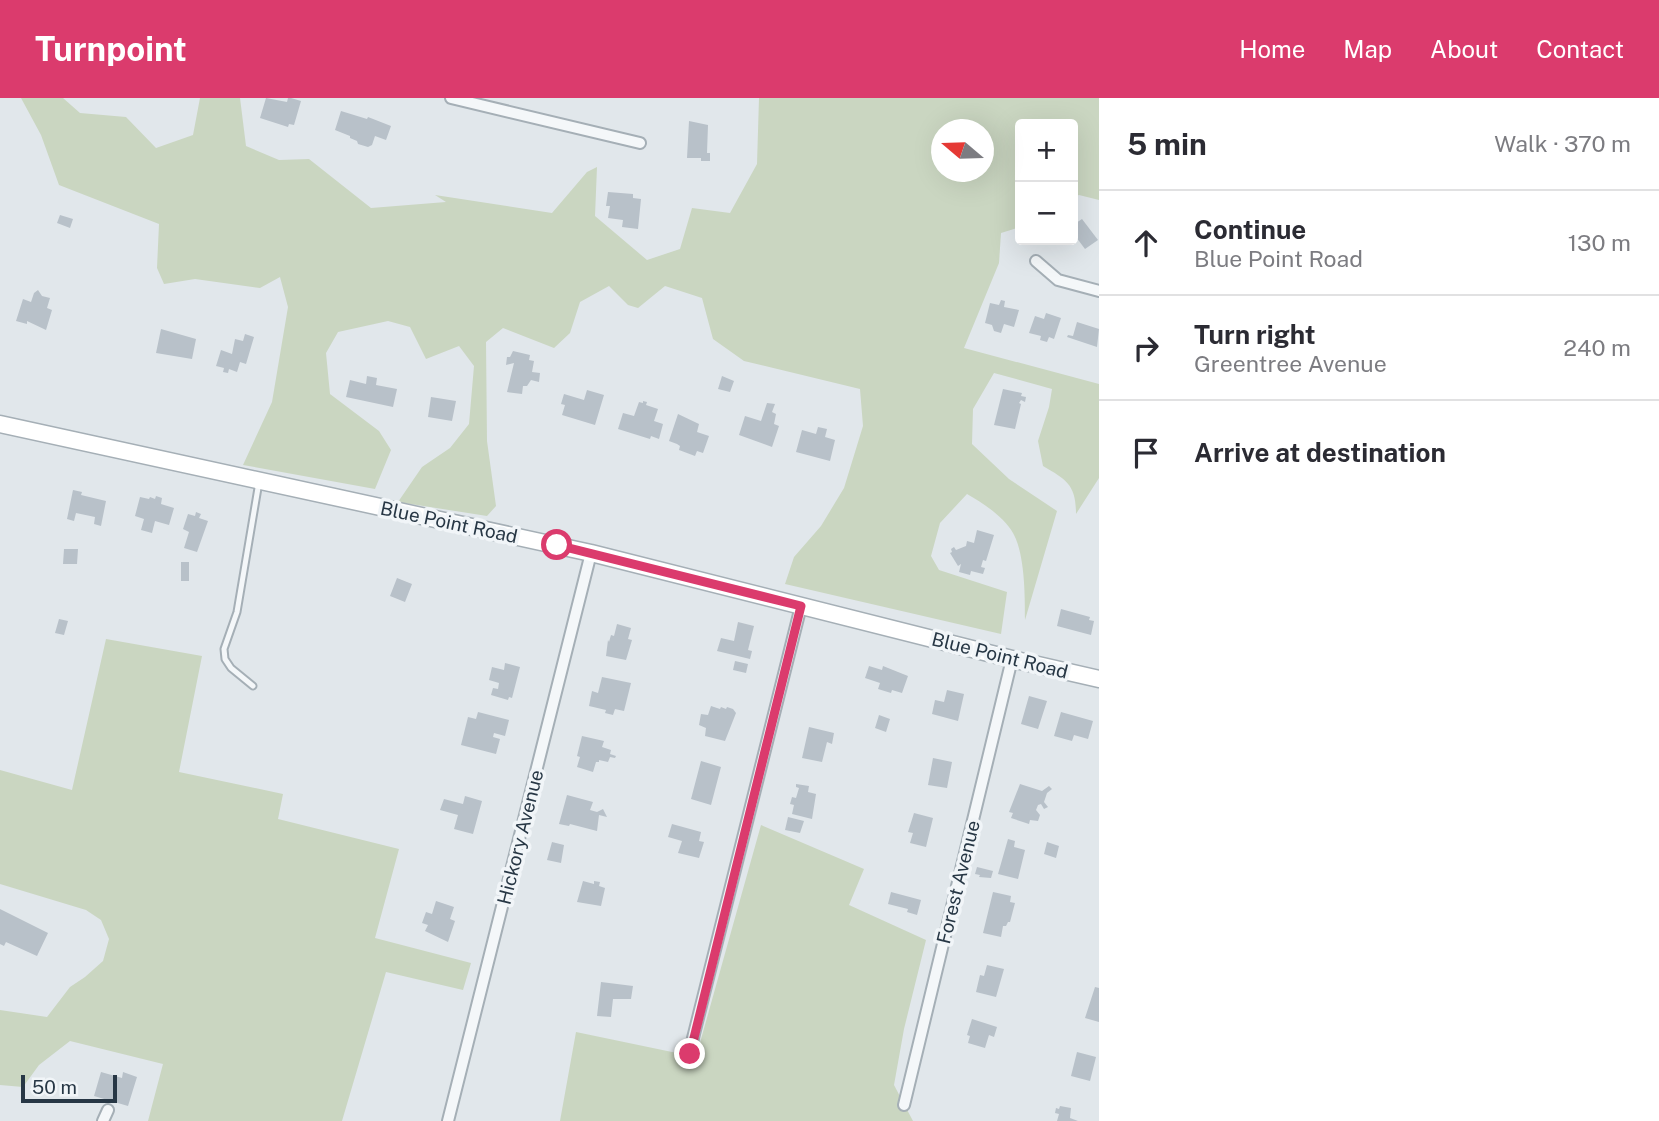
<!DOCTYPE html>
<html lang="en">
<head>
<meta charset="utf-8">
<style>
	:root { --surface:#fff; --page:#f7f7f7; --text:#2b2b33; --muted:#7c7c81; --line:#e1e1e2; --accent:#db3b6d }
	body { margin:0; font-family:"Public Sans",sans-serif; background:var(--page); color:var(--text) }
	.controls { position:absolute; right:21px; top:21px; display:grid; overflow:hidden; border-radius:7px; box-shadow:0 7px 28px #0002 }
	.controls button { width:63px; height:63px; display:grid; place-items:center; padding:0; border:0; border-bottom:2px solid var(--line); background:var(--surface); color:var(--text); font:35px sans-serif }
	.compass { position:absolute; left:931px; top:21px; width:63px; height:63px; border-radius:50%; background:var(--surface); box-shadow:0 7px 28px #0002; rotate:289deg }
	.scale { position:absolute; left:21px; bottom:18px; width:96px; box-sizing:border-box; padding-left:7px; border:4px solid #273745; border-top:0; font-size:19px; line-height:24px; white-space:nowrap; color:#273745; -webkit-text-stroke:5px #f1f5f8; paint-order:stroke }
	.stop { position:absolute; width:21px; height:21px; margin:-16px; border:5px solid #db3b6d; border-radius:50%; background:#fff }
	.stop.end { background:#db3b6d; border-color:#fff; box-shadow:0 2px 7px #0008 }
	.list { margin:0; padding:0; list-style:none }
	h2 { display:flex; justify-content:space-between; align-items:center; height:91px; margin:0; padding:0 28px; font-size:30px }
	h2 small { font-size:23px; font-weight:400; color:var(--muted) }
	.list li { display:grid; grid-template-columns:46px 1fr auto; gap:21px; align-items:center; box-sizing:border-box; height:105px; padding:0 28px; border-top:2px solid var(--line) }
	.list b { display:block; font-size:26px; white-space:nowrap }
	.list p { margin:0; font-size:23px; white-space:nowrap; color:var(--muted) }
	.list em { font-size:23px; font-style:normal; color:var(--muted) }
	.icon { flex:none; width:38px; height:38px; fill:none; stroke:currentColor; stroke-width:2; stroke-linecap:round; stroke-linejoin:round }
	.map { position:relative; flex:none; width:1099px; height:1023px; overflow:hidden }
	header { display:flex; align-items:center; gap:42px; box-sizing:border-box; height:98px; padding:0 35px; background:var(--accent); color:#fff }
	header strong { font-size:33px }
	nav { display:flex; gap:38px; margin-inline-start:auto; font-size:24px }
	main { display:flex }
	aside { flex:1; background:var(--surface) }
	.map>svg:first-child { display:block }
	.green { fill:#cad6c1; fill-rule:evenodd }
	.building { fill:#b8c1c9 }
	.lines { fill:none; stroke-linecap:round; stroke-linejoin:round }
	.lane-casing { stroke:#a5afb6; stroke-width:9 }
	.street-casing { stroke:#a5afb6; stroke-width:14 }
	.secondary-casing { stroke:#a5afb6; stroke-width:19 }
	.lane { stroke:#f4f7f9; stroke-width:5 }
	.street { stroke:#f4f7f9; stroke-width:10 }
	.secondary { stroke:#fff; stroke-width:16 }
	.route { stroke:#db3b6d; stroke-width:9 }
	.labels { text-anchor:middle; stroke-width:7; stroke-linejoin:round; paint-order:stroke }
	.street-label { font-size:19px; fill:#273745; stroke:#f1f5f8 }
</style>
</head>
<body>
<header>
<strong>Turnpoint</strong>
<nav><a>Home</a><a>Map</a><a>About</a><a>Contact</a></nav>
</header>
<main>
<div class="map">
<svg width="1099" height="1023" viewBox="0 0 1099 1023">
	<rect width="100%" height="100%" fill="#e1e7eb"/>
	<path class="green" d="M21 0H63L80 15 126 19 156 50 193 37 200 0H240L246 48 279 62 309 61 371 110 446 104 435 97 552 115 587 74 597 69 595 118 647 162 680 151 692 110 730 115 757 66 759 0H1099V102L1079 97 1073 99V26H1020V129L1001 135 999 165 964 250 1099 286V380L1076 416C1076 387 1067 382 1043 368L1038 343 1049 309 1052 291 994 275 973 311 972 346 1009 381 1057 413 1025 522C1025 498 1025 456 1013 435 1004 419 983 405 967 396L940 425 931 458 939 472 1007 494 1001 536 785 486 794 459 821 428 844 390 863 328 860 291 744 263 713 241 702 200 665 188 638 210 628 207 609 188 580 204 570 235 554 250 503 230 486 244 487 343 496 408 487 418 398 404 422 369 450 350 469 326 474 268 459 248 426 261 410 229 388 223 338 234 326 255 330 296 379 333 391 352 375 391 243 367 272 304 288 209 280 179 260 190 195 181 164 186 157 170 159 126 59 87 41 37ZM942 32H984V74H942Z
		M106 541 202 558 179 674 283 696 278 721 399 751 375 840 471 865 463 892 386 874 342 1023H148L163 966 70 943 39 967 23 989 0 987V912L47 919 70 889 85 879 103 863 109 841 101 822 86 812 0 786V672L72 692Z
		M761 727 864 771 849 807 926 842 904 931 894 987 913 1023H560L576 934 696 959Z"/>
	<path class="building" d="M266 0 287 4 288 0H291L301 3 294 27 289 26 288 29 260 20Z
		M341 13 367 21 368 19 391 28 386 42 375 38 372 47 368 49 358 46 357 43 350 40V38L335 32Z
		M689 23 708 27 707 55H710V63H701V60H687Z
		M608 94 633 96V100L641 101 638 131 622 129 623 122 608 120 610 108H606Z
		M60 117 73 121 70 130 57 125Z
		M1082 121 1098 142 1085 151 1073 135V127Z
		M38 192 42 198 50 200 47 210 52 212 46 232 27 223V226L16 223 23 201 31 204 34 195Z
		M1001 202 1005 203 1004 209 1019 212 1014 229 1004 226 1001 235 994 233 992 227 985 225 990 205 999 207Z
		M1046 215 1061 220 1054 241 1049 239 1047 244 1040 242 1041 238 1029 235 1035 218 1044 221Z
		M1077 224 1099 231 1097 249 1067 239 1068 237 1073 238Z
		M161 231 196 241 192 261 156 255Z
		M245 236 254 239 246 266 240 264 237 274 229 271 228 275 223 274 224 270 216 268 221 252 232 256 235 241 243 243Z
		M513 253 530 257 529 262 534 263 532 274 540 275 539 284 531 282 527 288H523L522 296 507 294 514 265 506 267 507 259H510Z
		M367 278 377 280 376 287 397 291 393 309 346 299 350 282 366 286Z
		M722 278 734 283 730 294 718 291Z
		M1003 291 1022 295 1021 298 1026 299 1025 304 1021 302 1019 305 1021 306 1015 331 994 327Z
		M587 292 604 297 595 327 562 317 565 307 561 306 564 296 584 302Z
		M431 299 456 303 452 323 428 319Z
		M643 303 647 304 646 307 658 311 654 323 663 326 659 341 651 338 650 341 618 331 623 315 634 318 639 304 643 305Z
		M767 305 775 306 772 314 776 316 774 326 779 328 772 349 739 337 745 318 761 323Z
		M678 316 699 326 697 334 709 338 703 355 697 353 695 358 679 352 680 348 677 346 669 343Z
		M818 329 827 331 825 339 835 342 830 363 796 354 802 332 816 336Z
		M73 392 82 394 81 397 106 403 101 428 94 426 95 419 76 415 74 423 67 421Z
		M156 398 162 400 161 406 174 410 169 427 155 423 152 435 141 432 144 421 135 418 140 399 149 401 150 399 155 401Z
		M196 414 201 416 199 420 208 423 197 454 184 450 189 434 183 431 188 416 195 418Z
		M977 432 994 437 986 463 983 462 981 469 985 470 983 476 971 473 970 477 959 474 961 466 958 468 950 455 952 454 951 451 954 449 956 452 966 448 967 443 974 445Z
		M64 451H78L77 466H63Z
		M181 464H189V483H181Z
		M397 480 412 486 405 504 390 498Z
		M1061 511 1090 519 1089 522 1094 523 1091 537 1057 528Z
		M59 521 68 523 64 537 55 535Z
		M738 524 754 528 748 552 752 553 750 561 717 553 721 540 734 543Z
		M617 526 631 530 628 541 632 542 626 562 606 558 608 542 609 544 611 537 614 538Z
		M735 563 748 566 746 575 733 572Z
		M505 565 520 569 512 600 509 599 508 602 491 597 493 590 498 591 499 585 489 582 492 569 504 572Z
		M869 568 882 572 883 568 908 578 902 595 892 592 891 595 878 591 880 585 865 580Z
		M602 579 631 585 624 613 615 611 613 617 605 615 606 612 589 608 592 593 598 595Z
		M947 592 964 596 958 623 932 616 935 602 944 604Z
		M1029 598 1047 603 1038 631 1021 626Z
		M711 608 720 611 721 609 726 611 727 609 733 611 736 615 725 643 705 638 706 630 699 627 701 616 708 617Z
		M478 614 509 622 505 638 494 635 493 639 500 641 496 656 461 647 468 619 476 621Z
		M1061 614 1093 623 1088 641 1074 637 1072 643 1054 638Z
		M879 617 890 621 886 634 875 630Z
		M809 629 834 635 832 646 827 644 822 664 802 660Z
		M582 638 604 643 602 649 611 652 610 656 616 658 615 660 610 659 608 664 599 662V664H596L593 674 577 669 580 659 577 658Z
		M933 660 952 664 947 690 928 687Z
		M701 663 721 669 711 707 691 701Z
		M796 686 809 688 808 694 816 696 812 721 792 716 794 707 790 706 792 699 796 700 799 690 796 689Z
		M1020 686 1042 693 1049 688 1052 691 1047 695 1044 704 1048 709 1044 711 1041 706 1038 707 1036 712 1040 717 1038 723 1030 722 1029 726 1011 720 1013 715 1009 714Z
		M567 697 593 704 590 712 597 714 603 711 607 719 599 717 597 733 570 726 569 728 559 726Z
		M465 698 482 703 473 736 454 731 458 717 440 712 444 701 463 706Z
		M914 715 933 720 926 749 910 745 913 735 908 734Z
		M788 719 804 723 800 735 785 732Z
		M672 726 701 734 699 743 704 744 699 760 678 755 682 743 668 739Z
		M1008 741 1015 743 1014 749 1025 752 1018 781 998 776Z
		M552 744 564 747 561 765 547 762Z
		M1047 744 1059 748 1056 760 1044 756Z
		M977 769 993 773 991 780 979 779 980 777 975 776Z
		M583 783 594 786V783L600 784 599 788 605 790 601 808 577 804Z
		M891 794 921 802 917 817 907 814 908 811 888 806Z
		M993 794 1011 798 1010 804 1015 805 1010 824H1008L1006 828H1003L1001 839 983 835Z
		M436 803 454 809 450 821 455 823 448 844 425 833 428 827 422 825 426 814 432 816Z
		M0 811 48 835 37 858 6 844 4 848 0 846Z
		M987 867 1004 871 996 899 976 894 980 877 984 878Z
		M601 884 633 888 631 901H613L611 919 597 918Z
		M1095 889 1099 890V924L1085 920Z
		M972 921 997 929 994 939 989 937 985 950 968 945 970 938 967 937Z
		M1077 954 1096 959 1090 983 1071 978Z
		M101 974 122 980 123 974 137 979 128 1008 94 998Z
		M1060 1008 1071 1010 1070 1020 1078 1023H1057L1059 1016 1055 1015 1056 1010 1059 1011Z"/>
	<g class="lines">
		<defs>
			<path id="lane" d="M253 588 231 570 225 561 224 551 237 514 259 384"/>
			<path id="street" d="M451 0 640 45
				M1036 163 1058 182 1099 193
				M689 956 801 508
				M904 1007 1012 561
				M103 1023 108 1012
				M448 1023 591 455"/>
			<path id="secondary" d="M0 326 591 455 1012 561 1099 581"/>
		</defs>
		<use href="#lane" class="lane-casing"/>
		<use href="#street" class="street-casing"/>
		<use href="#secondary" class="secondary-casing"/>
		<use href="#lane" class="lane"/>
		<use href="#street" class="street"/>
		<use href="#secondary" class="secondary"/>
	</g>
	<g class="lines">
		<path class="route" d="M557 447 801 508 690 956"/>
	</g>
	<g class="labels">
		<g class="street-label">
			<text transform="translate(449 424) rotate(12)" y="7">Blue Point Road</text>
			<text transform="translate(1000 557) rotate(14)" y="7">Blue Point Road</text>
			<text transform="translate(520 739) rotate(-76)" y="7">Hickory Avenue</text>
			<text transform="translate(958 784) rotate(-76)" y="7">Forest Avenue</text>
		</g>
	</g>
</svg>
<div class="controls">
<button>+</button>
<button>−</button>
</div>
<svg class="compass" viewBox="-18 -18 36 36"><path d="M0-13l5 13h-10z" fill="#e53935"/><path d="M0 13l5-13h-10z" fill="#7c7c81"/></svg>
<div class="scale">50 m</div>
<div class="stop" style="left:557px;top:447px"></div>
<div class="stop end" style="left:690px;top:956px"></div>
</div>
<aside>
<h2>5 min<small>Walk · 370 m</small></h2>
<ul class="list">
<li><svg class="icon" aria-label="ahead" viewBox="0 0 24 24"><path d="M12 20V5M6 11l6-6 6 6"/></svg><div><b>Continue</b><p>Blue Point Road</p></div><em>130 m</em></li>
<li><svg class="icon" aria-label="right" viewBox="0 0 24 24"><path d="M7 20v-9h11M14 6l5 5-5 5"/></svg><div><b>Turn right</b><p>Greentree Avenue</p></div><em>240 m</em></li>
<li><svg class="icon" aria-label="arrive" viewBox="0 0 24 24"><path d="M6 21V4h12l-3 4 3 4H6"/></svg><div><b>Arrive at destination</b></div></li>
</ul>
</aside>
</main>
</body>
</html>
